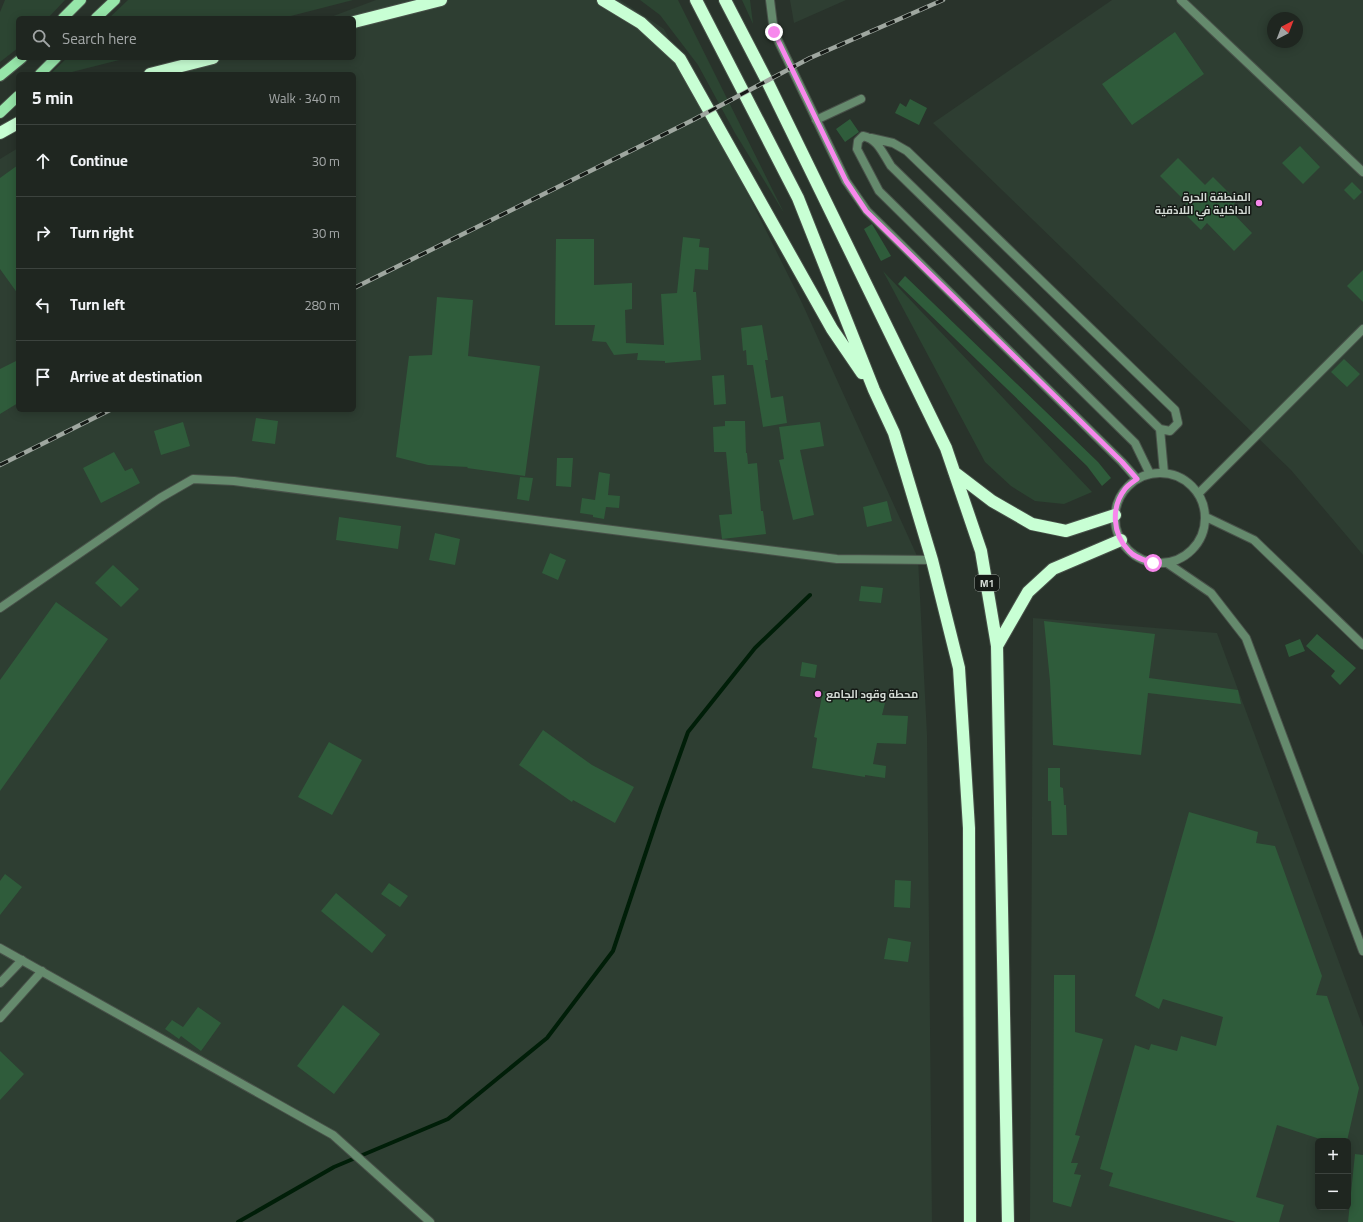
<!DOCTYPE html>
<html lang="en">
<head>
<meta charset="utf-8">
<style>
	:root { --surface:#1f2620; --page:#272e29; --text:#f1f3f6; --muted:#a1a5a5; --line:#3c433e }
	body { margin:0; font-family:Georgia,Cairo,serif; background:var(--page); color:var(--text) }
	.controls { position:absolute; right:12px; bottom:12px; display:grid; overflow:hidden; border-radius:6px; box-shadow:0 2px 10px #0003 }
	.controls button { width:36px; height:36px; display:grid; place-items:center; padding:0; border:0; border-bottom:1px solid var(--line); background:var(--surface); color:var(--text); font:20px sans-serif }
	.compass { position:absolute; left:1267px; top:12px; width:36px; height:36px; border-radius:50%; background:var(--surface); box-shadow:0 2px 10px #0003; rotate:42deg }
	.stop { position:absolute; width:12px; height:12px; margin:-9px; border:3px solid #f788ec; border-radius:50%; background:#fff }
	.stop.end { background:#f788ec; border-color:#fff; box-shadow:0 1px 4px #0008 }
	.list { margin:0; padding:0; list-style:none }
	h2 { display:flex; justify-content:space-between; align-items:center; height:52px; margin:0; padding:0 16px; font-size:17px }
	h2 small { font-size:13px; font-weight:400; color:var(--muted) }
	.list li { display:grid; grid-template-columns:26px 1fr auto; gap:12px; align-items:center; box-sizing:border-box; height:72px; padding:0 16px; border-top:1px solid var(--line) }
	.list b { display:block; font-size:15px; white-space:nowrap }
	.list em { font-size:13px; font-style:normal; color:var(--muted) }
	.icon { flex:none; width:22px; height:22px; fill:none; stroke:currentColor; stroke-width:2; stroke-linecap:round; stroke-linejoin:round }
	.map { position:relative; flex:none; width:1363px; height:1222px; overflow:hidden }
	.search { position:absolute; background:var(--surface); box-shadow:0 2px 10px #0003; left:16px; top:16px; width:340px; height:44px; display:flex; align-items:center; gap:10px; box-sizing:border-box; padding:0 14px; border-radius:6px; color:var(--muted); font-size:15px }
	.panel { position:absolute; background:var(--surface); box-shadow:0 2px 10px #0003; left:16px; top:72px; width:340px; height:340px; border-radius:6px }
	.map>svg:first-child { display:block }
	.built { fill:#2e3e32; fill-rule:evenodd }
	.green { fill:#2c4532 }
	.lines { fill:none; stroke-linecap:round; stroke-linejoin:round }
	.stream { stroke:#001e08; stroke-width:4 }
	.building { fill:#2f5c3b }
	.service-casing { stroke:#485149; stroke-width:10 }
	.minor-casing { stroke:#485149; stroke-width:10 }
	.tertiary-casing { stroke:#485149; stroke-width:10 }
	.primary-casing { stroke:#485149; stroke-width:12 }
	.motorway-casing { stroke:#485149; stroke-width:14 }
	.service { stroke:#658a6d; stroke-width:8 }
	.minor { stroke:#658a6d; stroke-width:8 }
	.tertiary { stroke:#658a6d; stroke-width:8 }
	.primary { stroke:#96e5a9; stroke-width:10 }
	.motorway { stroke:#c8ffd4; stroke-width:12 }
	.rail-casing { stroke:#9fa7a0; stroke-width:4.5 }
	.rail { stroke:#151a16; stroke-width:3; stroke-dasharray:9; stroke-linecap:butt }
	.route { stroke:#f788ec; stroke-width:5 }
	.poi-dot { fill:#f788ec; stroke:#151a16; stroke-width:1.5 }
	.labels { text-anchor:middle; stroke-width:3; stroke-linejoin:round; paint-order:stroke }
	.shield { fill:#151a16; stroke:#9aa09b; stroke-width:1 }
	.shield-label { font-size:10px; font-weight:bold; fill:#d3dad4 }
	.poi-label { font-size:11px; font-weight:bold; fill:#d3dad4; stroke:#151a16; text-anchor:end }
</style>
</head>
<body>
<div class="map">
<svg width="1363" height="1222" viewBox="0 0 1363 1222">
	<rect width="100%" height="100%" fill="#29332b"/>
	<path class="built" d="M376 0H620L664 29 724 146 802 303 918 558 927 735 932 1222H0V159L18 148V410H354V74H180L223 58H354V18H328Z
		M790 0H846L794 23Z
		M1112 0H1363V555L1291 470 933 123ZM1273 18H1297V42H1273Z
		M1033 618 1217 633 1363 1027V1222H1030ZM1318 1141H1348V1207H1318Z"/>
	<path class="green" d="M5 0H65L48 18H18V48L0 62V12Z
		M128 0H353L283 18H109Z
		M640 0H678L784 213 735 133 698 65 660 15Z
		M742 0H750L753 24Z
		M67 58H127L64 74H50Z
		M883 271 1092 492 1064 504 1035 501 1011 486 985 462Z"/>
	<g class="lines">
		<path class="stream" d="M238 1222 334 1167 448 1119 547 1038 613 951 660 810 688 732 755 648 810 595"/>
	</g>
	<path class="building" d="M1175 32 1204 74 1132 125 1102 84Z
		M910 99 927 108 919 125 895 113 900 103 906 107Z
		M850 119 859 132 845 142 836 129Z
		M1300 146 1320 167 1303 184 1282 163Z
		M1178 158 1205 185 1213 177 1237 201 1229 209 1252 233 1234 251 1207 223 1201 230 1180 209 1187 203 1160 176Z
		M18 165V294L0 269V178Z
		M1352 182 1362 192 1354 200 1344 190Z
		M872 224 891 256 881 261 864 229Z
		M683 237 700 239 699 247 709 248 708 270 695 269 693 292H696L701 360 665 363V361L637 360 638 353 614 355 606 342 592 341 595 325H555L556 239H594V285L632 283V309L625 310 626 343 664 345 661 294 677 293Z
		M1363 270V302L1347 286Z
		M905 276 1098 462 1111 478 1102 486 1087 466 898 284Z
		M437 297 473 300 468 356 540 366 525 476 467 468 468 467 428 465 396 457 409 356 432 355Z
		M762 325 768 360H765L771 398 783 396 787 423 763 427 753 365H747L746 350 743 351 741 328Z
		M1344 359 1360 374 1347 387 1331 372Z
		M18 360V403L0 414V369Z
		M724 375 726 404 714 405 712 376Z
		M256 418 278 421 275 444 252 441Z
		M725 421H745L746 453H747L748 464 757 463 761 511H763L766 534 722 539 719 515 732 514 726 452H714L713 427 725 426Z
		M183 422 190 446 161 455 154 431Z
		M820 422 824 446 800 450 814 515 793 520 779 460 784 459 779 427Z
		M114 452 125 471 132 468 140 483 101 503 83 468Z
		M557 458H573L571 487 556 486Z
		M599 472 610 474 608 495 620 496 619 508 606 507 604 519 593 517V515L580 513 582 498 595 500Z
		M520 477 533 478 529 501 517 499Z
		M887 501 892 521 867 527 863 507Z
		M339 517 401 526 398 549 336 540Z
		M435 533 460 539 455 565 429 560Z
		M550 553 566 560 558 580 542 573Z
		M113 565 139 589 121 607 95 583Z
		M861 586 883 588 881 603 859 601Z
		M56 602 108 639 0 791V680Z
		M1044 621 1155 634 1149 678 1238 690 1241 704 1148 693 1141 755 1053 745 1050 681Z
		M1317 634 1356 668 1340 685 1331 676 1335 671 1306 646Z
		M1300 639 1305 651 1289 657 1285 645Z
		M802 662 817 665 815 678 800 676Z
		M823 691 885 703 882 715 908 716 906 744 877 743 873 764 886 766 885 778 865 775V777L812 768 817 738 814 737Z
		M543 730 592 765 634 787 615 823 573 800 572 802 519 765Z
		M329 742 362 760 332 815 298 797Z
		M1048 768H1060V787L1063 788 1064 805H1066L1067 835H1052L1051 801H1048Z
		M1189 812 1258 832 1256 843 1275 846 1322 976 1316 995 1327 996 1359 1088 1347 1141H1326L1277 1125 1256 1197 1284 1205 1279 1222H1236L1109 1186 1113 1173 1100 1169 1135 1045 1149 1050 1151 1044 1177 1051 1181 1036 1216 1046 1223 1017 1163 999 1159 1009 1135 996 1156 928Z
		M5 874 22 887 0 915V881Z
		M895 880 911 881 910 908 894 907Z
		M389 883 408 896 400 907 381 894Z
		M336 893 386 935 372 953 321 911Z
		M888 938 911 942 908 962 884 959Z
		M1054 975H1075V1032L1103 1039 1075 1135 1080 1136 1071 1163H1078L1074 1174 1081 1175 1071 1207 1053 1202Z
		M343 1005 380 1034 334 1094 297 1066Z
		M198 1007 221 1023 201 1051 181 1036 179 1039 165 1029 172 1020 183 1027Z
		M0 1051 24 1074 0 1100Z
		M1355 1154 1363 1155V1222H1348Z"/>
	<g class="lines">
		<defs>
			<path id="service" d="M1181 0 1363 172
				M816 120 861 99
				M871 138 893 143 907 151 1175 410 1178 423 1170 431 1160 429
				M1150 474 1135 443 879 191 857 149 858 141 863 136C878 139 883 154 891 166L1160 429 1164 473
				M1199 493 1363 329
				M0 983 22 960
				M0 1018 42 971"/>
			<path id="minor" d="M770 0 774 32 846 181 867 211 1122 462 1137 479
				M0 608 160 498 193 479 234 481 837 559 932 560
				M0 948 333 1135 430 1222"/>
			<path id="tertiary" d="M1115 518a45 45 0 1 1 90 0a45 45 0 1 1-90 0Z
				M1206 517 1254 540 1363 645
				M1167 563 1211 593 1246 638 1363 951"/>
			<path id="primary" d="M63 18 81 0
				M96 18 115 0
				M40 74 56 58
				M0 76 22 58
				M0 113 18 96"/>
			<path id="motorway" d="M603 0 641 23 680 59 832 329 862 373
				M696 0 798 198 874 390 894 433 932 560 959 668 969 828 970 1222
				M725 0 766 79 946 448 981 551 997 646 1008 1222
				M354 22 441 0
				M150 74 213 58
				M0 133 18 123
				M954 472 992 501 1032 524 1066 531 1115 515
				M997 646 1028 592 1053 569 1121 540"/>
		</defs>
		<use href="#service" class="service-casing"/>
		<use href="#minor" class="minor-casing"/>
		<use href="#tertiary" class="tertiary-casing"/>
		<use href="#primary" class="primary-casing"/>
		<use href="#motorway" class="motorway-casing"/>
		<use href="#service" class="service"/>
		<use href="#minor" class="minor"/>
		<use href="#tertiary" class="tertiary"/>
		<use href="#primary" class="primary"/>
		<use href="#motorway" class="motorway"/>
		<defs>
			<path id="rail" d="M354 288 693 120 810 58 943 0
				M0 465 110 410"/>
		</defs>
		<use href="#rail" class="rail-casing"/>
		<use href="#rail" class="rail"/>
	</g>
	<g class="lines">
		<path class="route" d="M774 32 846 181 866 211 1122 462 1137 479C1133 482 1128 485 1125 489 1111 507 1112 534 1129 551 1135 558 1144 560 1153 563"/>
	</g>
	<g class="poi-dot">
		<circle cx="1259" cy="203" r="4"/>
		<circle cx="818" cy="694" r="4"/>
	</g>
	<g class="labels">
		<rect class="shield" x="975" y="575" width="24" height="16" rx="3"/>
		<g class="shield-label">
			<text x="987" y="587">M1</text>
		</g>
		<g class="poi-label">
			<text x="1251" y="201">المنطقة الحرة<tspan x="1251" dy="13">الداخلية في اللاذقية</tspan></text>
			<text x="826" y="698" text-anchor="start">محطة وقود الجامع</text>
		</g>
	</g>
</svg>
<div class="controls">
<button>+</button>
<button>−</button>
</div>
<svg class="compass" viewBox="-18 -18 36 36"><path d="M0-13l5 13h-10z" fill="#e53935"/><path d="M0 13l5-13h-10z" fill="#a1a5a5"/></svg>
<div class="stop" style="left:1153px;top:563px"></div>
<div class="stop end" style="left:774px;top:32px"></div>
<div class="search"><svg class="icon" aria-label="search" viewBox="0 0 24 24"><circle cx="10" cy="10" r="6"/><path d="M15 15l6 6"/></svg>Search here</div>
<section class="panel">
<h2>5 min<small>Walk · 340 m</small></h2>
<ul class="list">
<li><svg class="icon" aria-label="ahead" viewBox="0 0 24 24"><path d="M12 20V5M6 11l6-6 6 6"/></svg><div><b>Continue</b></div><em>30 m</em></li>
<li><svg class="icon" aria-label="right" viewBox="0 0 24 24"><path d="M7 20v-9h11M14 6l5 5-5 5"/></svg><div><b>Turn right</b></div><em>30 m</em></li>
<li><svg class="icon" aria-label="left" viewBox="0 0 24 24"><path d="M17 20v-9H6M10 6l-5 5 5 5"/></svg><div><b>Turn left</b></div><em>280 m</em></li>
<li><svg class="icon" aria-label="arrive" viewBox="0 0 24 24"><path d="M6 21V4h12l-3 4 3 4H6"/></svg><div><b>Arrive at destination</b></div></li>
</ul>
</section>
</div>
</body>
</html>
